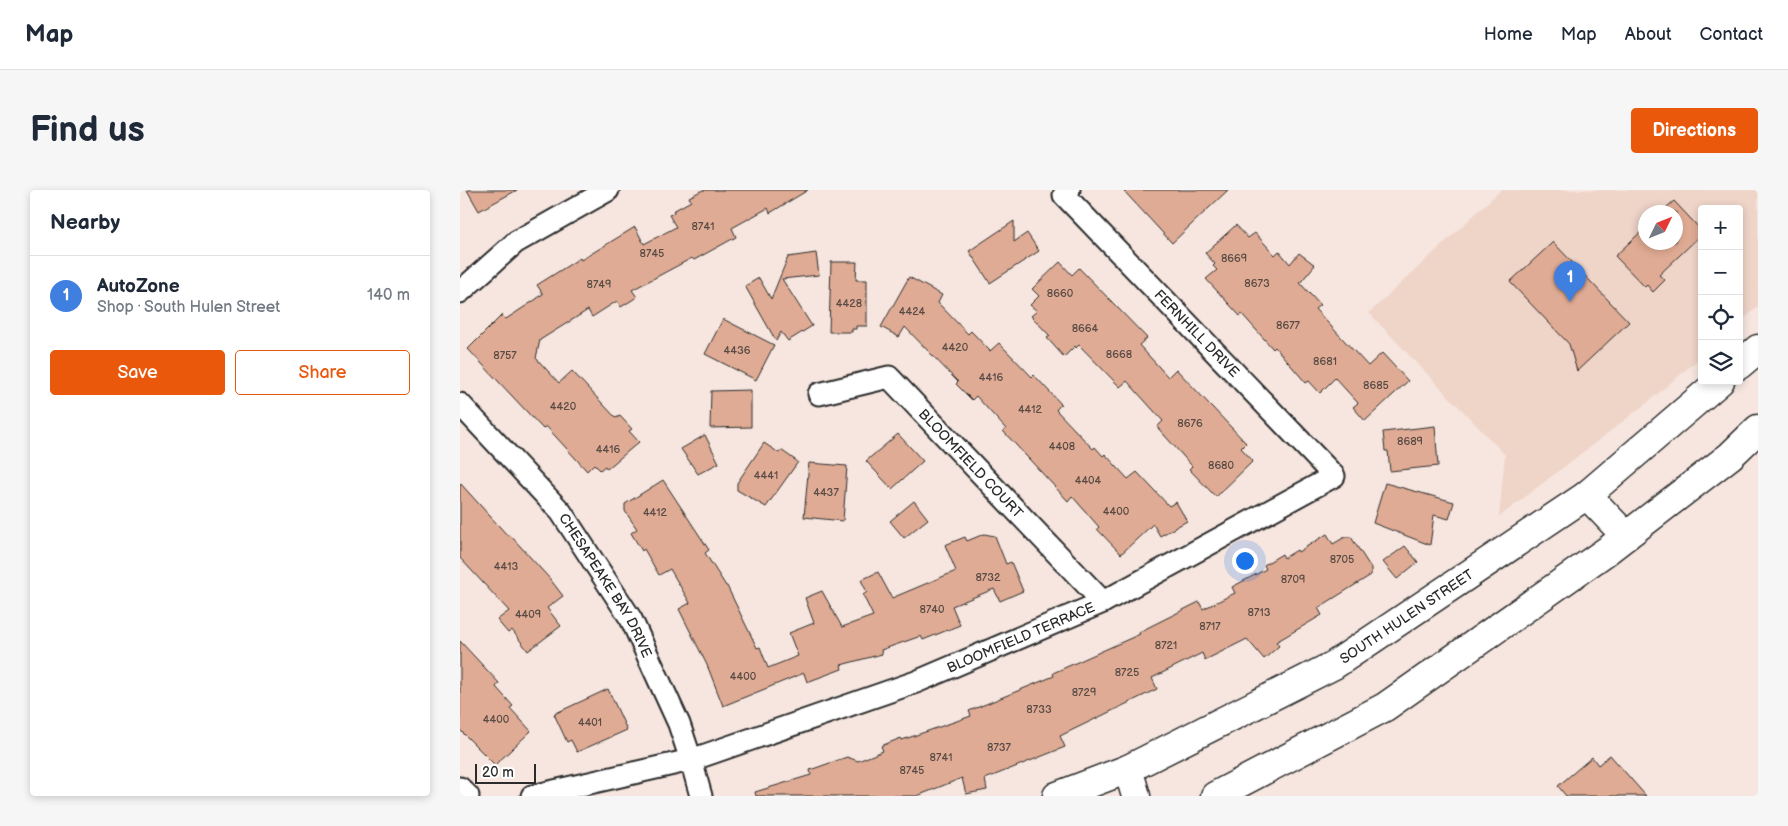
<!DOCTYPE html>
<html lang="en">
<head>
<meta charset="utf-8">
<style>
	:root { --surface:#fff; --page:#f6f6f7; --text:#1f2937; --muted:#747a83; --line:#e0e1e3; --accent:#ea580c }
	body { margin:0; font-family:"Balsamiq Sans",sans-serif; background:var(--page); color:var(--text) }
	.controls { position:absolute; right:15px; top:15px; display:grid; overflow:hidden; border-radius:5px; box-shadow:0 2px 8px #0003 }
	.controls button { width:45px; height:45px; display:grid; place-items:center; padding:0; border:0; border-bottom:1px solid var(--line); background:var(--surface); color:var(--text); font:25px sans-serif }
	.compass { position:absolute; left:1178px; top:15px; width:45px; height:45px; border-radius:50%; background:var(--surface); box-shadow:0 2px 8px #0003; rotate:47deg }
	.scale { position:absolute; left:15px; bottom:12px; width:61px; box-sizing:border-box; padding-left:5px; border:2px solid #2b2b2b; border-top:0; font-size:14px; line-height:18px; white-space:nowrap; color:#2b2b2b; -webkit-text-stroke:4px #fff; paint-order:stroke }
	.you { position:absolute; left:784px; top:370px; width:18px; height:18px; margin:-12px; border:4px solid #fff; border-radius:50%; background:#1a73e8; box-shadow:0 0 0 8px #1a73e833 }
	.badge { display:grid; place-items:center; width:32px; height:32px; border-radius:50%; background:var(--accent); color:#fff; font-size:16px; font-weight:700 }
	.pin { position:absolute; translate:-50% -41px; filter:drop-shadow(0 1px 2px #0008) }
	.pin::after { content:''; position:absolute; top:26px; width:18px; height:15px; background:inherit; clip-path:polygon(0 0,100% 0,50% 100%) }
	.list { margin:0; padding:0; list-style:none }
	h2 { display:flex; justify-content:space-between; align-items:center; height:65px; margin:0; padding:0 20px; font-size:21px }
	h2 small { font-size:16px; font-weight:400; color:var(--muted) }
	.list li { display:grid; grid-template-columns:32px 1fr auto; gap:15px; align-items:center; box-sizing:border-box; height:80px; padding:0 20px; border-top:1px solid var(--line) }
	.list b { display:block; font-size:19px; white-space:nowrap }
	.list p { margin:0; font-size:16px; white-space:nowrap; color:var(--muted) }
	.list em { font-size:16px; font-style:normal; color:var(--muted) }
	.actions { display:flex; gap:10px; padding:15px 20px }
	.actions a { flex:1; padding:11px 0; border:1px solid var(--accent); border-radius:5px; text-align:center; font-size:18px; color:var(--accent) }
	.actions .main { background:var(--accent); color:#fff }
	.icon { flex:none; width:28px; height:28px; fill:none; stroke:currentColor; stroke-width:2; stroke-linecap:round; stroke-linejoin:round }
	.map { position:relative; flex:none; width:1298px; height:606px; overflow:hidden; border-radius:5px }
	header { display:flex; align-items:center; gap:30px; box-sizing:border-box; height:70px; padding:0 25px; background:var(--surface); border-bottom:1px solid var(--line) }
	header strong { font-size:24px }
	nav { display:flex; gap:28px; margin-inline-start:auto; font-size:18px }
	.intro { display:flex; align-items:center; justify-content:space-between; box-sizing:border-box; height:120px; padding:0 30px }
	h1 { margin:0; font-size:35px }
	.button { padding:12px 22px; border-radius:5px; background:var(--accent); color:#fff; font-size:18px; font-weight:700 }
	main { display:flex; gap:30px; padding:0 30px }
	aside { flex:1; background:var(--surface); border-radius:5px; box-shadow:0 2px 8px #0003 }
	.map>svg:first-child { display:block }
	.built { fill:#efd4c8; fill-rule:evenodd }
	.building { fill:#e0ab94; stroke:#2b2b2b }
	.lines { fill:none; stroke-linecap:round; stroke-linejoin:round }
	.street-casing { stroke:#2b2b2b; stroke-width:25 }
	.secondary-casing { stroke:#2b2b2b; stroke-width:31 }
	.street { stroke:#fff; stroke-width:21 }
	.secondary { stroke:#fff; stroke-width:28 }
	.labels { text-anchor:middle; stroke-width:4; stroke-linejoin:round; paint-order:stroke }
	.number-label { font-size:11px; fill:#584b45 }
	.street-label { font-size:14px; fill:#2b2b2b; stroke:#fff }
</style>
</head>
<body>
<header>
<strong>Map</strong>
<nav><a>Home</a><a>Map</a><a>About</a><a>Contact</a></nav>
</header>
<div class="intro"><h1>Find us</h1><a class="button">Directions</a></div>
<main>
<aside>
<h2>Nearby<small></small></h2>
<ul class="list">
<li><span class="badge" style="background:#3f7fe0">1</span><div><b>AutoZone</b><p>Shop · South Hulen Street</p></div><em>140 m</em></li>
</ul>
<div class="actions"><a class="main">Save</a><a>Share</a></div>
</aside>
<div class="map">
<svg width="1298" height="606" viewBox="0 0 1298 606">
	<rect width="100%" height="100%" fill="#f6e6df"/>
	<filter id="ink" filterUnits="userSpaceOnUse"><feTurbulence type="fractalNoise" baseFrequency=".02" numOctaves="2"/><feDisplacementMap in="SourceGraphic" scale="10" xChannelSelector="R" yChannelSelector="G"/><feConvolveMatrix kernelMatrix="1 2 1 2 8 2 1 2 1" color-interpolation-filters="sRGB"/></filter>
	<g filter="url(#ink)">
		<path class="built" d="M1041 0H1298V117L1279 133V19H1242V166L1188 212 1039 327 1045 265 909 123ZM1186 22H1216V52H1186Z"/>
		<path class="building" d="M7 0H57L19 21Z
			M243 0H348L310 23 308 18 272 38 276 47 234 70 232 68 172 100 177 107 161 117 157 111 132 127 128 120 80 150 76 168 99 193 112 181 156 228 160 226 172 239 169 241 179 252 147 279 145 276 140 280 134 274 127 281 86 236 83 239 8 159 42 125 46 129 78 108V107L83 104 77 95 120 68 121 70 175 37 184 54 216 37 209 25 214 23 213 21 231 11 229 7Z
			M663 0H768L712 53Z
			M1214 11 1242 41V44L1199 85 1205 90 1193 102 1187 95 1185 97 1155 66 1186 37V52H1216V22H1201Z
			M554 31V52L567 43 579 61 530 93 509 61Z
			M776 35 788 48 795 43 815 65 819 61 830 74 839 63 855 75 840 93 860 115 855 119 908 176 922 163 948 191 905 231 893 217 898 213 875 188 860 203 849 191 846 193 815 157 813 159 782 124 780 126 746 89 757 80 753 76 755 74 745 63Z
			M1093 52 1169 132 1117 181 1109 154 1050 92Z
			M356 63 359 85 322 89 352 136 328 151 321 142 316 151 285 96 299 88 311 109 328 67Z
			M371 72H397L396 90H407V136H396V139H392V142H369Z
			M600 72 612 85 619 78 687 148 679 155 708 187 716 179 786 253 781 258 793 271 756 307 729 279 732 276 697 237 703 231 667 191 660 197 619 155 616 158 615 156 604 167 587 148 590 146 571 126 577 121 570 115 579 106 572 99Z
			M449 87 482 105 478 113 508 144 511 141 530 161 539 153 572 187 574 185 601 214 596 220 633 259 635 257 643 266 645 264 668 289 677 282 709 316 716 312 727 331 700 346 693 334 661 364 637 339 639 337 612 306 608 311 543 241 546 239 516 206 512 210 496 194 498 192 445 137 439 147 421 137Z
			M263 129 314 155 296 190 245 164Z
			M291 200V237L250 238 251 201Z
			M975 236 978 276 930 281 928 261H925L923 242Z
			M438 244 463 271 432 299 406 271Z
			M245 245 259 273 238 284 221 259Z
			M304 253 319 263 321 260 338 272 306 317 277 300V293Z
			M349 273 387 276 383 331 344 327Z
			M203 290 249 360 245 363 266 396H267L297 458 300 457 308 478 338 466 329 443 354 433 345 408 362 401 382 437 413 426 403 405 407 402 401 390 418 382 432 408 496 381 485 355 505 347 507 351 524 344 535 346 546 374 551 372 563 401 540 411 534 399 492 416 500 435 463 450 461 446 421 460 422 464 381 475 382 479 347 492 344 483 263 516 247 475 219 419 230 413 210 379 199 385 184 359 182 361 171 343 177 339 165 321V314Z
			M0 293 48 346 50 345 90 389 103 406 87 418 101 436 68 461 52 440 48 443 37 430 49 421 0 368Z
			M925 293 994 312 989 329 974 325 970 355 913 333Z
			M454 311 468 329 444 348 430 331Z
			M867 344 873 354 885 347H891L911 378V385L858 418 862 425 816 452 819 456 804 469 787 449 745 470 742 463 692 488 697 499 600 546 605 557 525 589 527 600 506 604 502 588 457 606H296L295 602 351 585 350 580 387 567 398 571 423 561 421 556 441 548 442 550 511 526 509 521 594 486 593 483 680 444 679 442 739 412 743 419 775 403 772 397 806 379 804 375 822 364 824 368 837 360 838 362Z
			M945 356 958 372 937 389 923 372Z
			M0 451 39 493 36 497 53 516 50 518 71 541 35 575 0 540Z
			M148 499 167 540 117 562 111 550 107 552 94 524Z
			M1150 565 1186 606H1106L1098 596 1132 567 1138 575Z"/>
		<g class="lines">
			<defs>
				<g id="street">
					<path d="M0 102 56 52 148 0"/>
					<path id="s1" d="M359 204 429 187 643 412"/>
					<path id="s2" d="M0 214 101 322 171 429 219 534 231 570 241 606"/>
					<path d="M0 598 8 606"/>
					<path id="s3" d="M72 606 231 570 456 492 643 412 874 286 604 5 609 0"/>
				</g>
				<g id="secondary">
					<path d="M1279 175 1298 159"/>
					<path d="M1127 305 1166 346"/>
					<path d="M668 579 676 606"/>
					<path id="s4" d="M597 606 668 579 874 475 1127 305 1260 191"/>
					<path d="M755 606 925 517 1148 360 1270 266 1298 239"/>
				</g>
			</defs>
			<use href="#street" class="street-casing"/>
			<use href="#secondary" class="secondary-casing"/>
			<use href="#street" class="street"/>
			<use href="#secondary" class="secondary"/>
		</g>
	</g>
	<g class="labels">
		<g class="number-label">
			<text x="243" y="40">8741</text>
			<text x="192" y="67">8745</text>
			<text x="774" y="72">8669</text>
			<text x="797" y="97">8673</text>
			<text x="139" y="98">8749</text>
			<text x="600" y="107">8660</text>
			<text x="389" y="117">4428</text>
			<text x="452" y="125">4424</text>
			<text x="828" y="139">8677</text>
			<text x="625" y="142">8664</text>
			<text x="495" y="161">4420</text>
			<text x="277" y="164">4436</text>
			<text x="659" y="168">8668</text>
			<text x="45" y="169">8757</text>
			<text x="865" y="175">8681</text>
			<text x="531" y="191">4416</text>
			<text x="916" y="199">8685</text>
			<text x="103" y="220">4420</text>
			<text x="570" y="223">4412</text>
			<text x="730" y="237">8676</text>
			<text x="950" y="255">8689</text>
			<text x="602" y="260">4408</text>
			<text x="148" y="263">4416</text>
			<text x="761" y="279">8680</text>
			<text x="306" y="289">4441</text>
			<text x="628" y="294">4404</text>
			<text x="366" y="306">4437</text>
			<text x="656" y="325">4400</text>
			<text x="195" y="326">4412</text>
			<text x="882" y="373">8705</text>
			<text x="46" y="380">4413</text>
			<text x="528" y="391">8732</text>
			<text x="833" y="393">8709</text>
			<text x="472" y="423">8740</text>
			<text x="799" y="426">8713</text>
			<text x="68" y="428">4409</text>
			<text x="750" y="440">8717</text>
			<text x="706" y="459">8721</text>
			<text x="667" y="486">8725</text>
			<text x="283" y="490">4400</text>
			<text x="624" y="506">8729</text>
			<text x="579" y="523">8733</text>
			<text x="36" y="533">4400</text>
			<text x="130" y="536">4401</text>
			<text x="539" y="561">8737</text>
			<text x="481" y="571">8741</text>
			<text x="452" y="584">8745</text>
		</g>
		<g class="street-label">
			<text transform="translate(737 143) rotate(46)" y="5">FERNHILL DRIVE</text>
			<text dy="5" stroke="none"><textPath href="#s1" startOffset="191">BLOOMFIELD COURT</textPath></text>
			<text dy="5" stroke="none"><textPath href="#s2" startOffset="234">CHESAPEAKE BAY DRIVE</textPath></text>
			<text dy="5" stroke="none"><textPath href="#s4" startOffset="394">SOUTH HULEN STREET</textPath></text>
			<text dy="5" stroke="none"><textPath href="#s3" startOffset="515">BLOOMFIELD TERRACE</textPath></text>
		</g>
	</g>
</svg>
<div class="controls">
<button>+</button>
<button>−</button>
<button><svg class="icon" aria-label="locate" viewBox="0 0 24 24"><circle cx="12" cy="12" r="6"/><path d="M12 2v4M12 18v4M2 12h4M18 12h4"/></svg></button>
<button><svg class="icon" aria-label="layers" viewBox="0 0 24 24"><path d="M12 4l9 5-9 5-9-5zM3 14l9 5 9-5"/></svg></button>
</div>
<svg class="compass" viewBox="-18 -18 36 36"><path d="M0-13l5 13h-10z" fill="#e53935"/><path d="M0 13l5-13h-10z" fill="#747a83"/></svg>
<div class="scale">20 m</div>
<div class="you"></div>
<div class="pin badge" style="left:1110px;top:112px;background:#3f7fe0">1</div>
</div>
</main>
</body>
</html>
